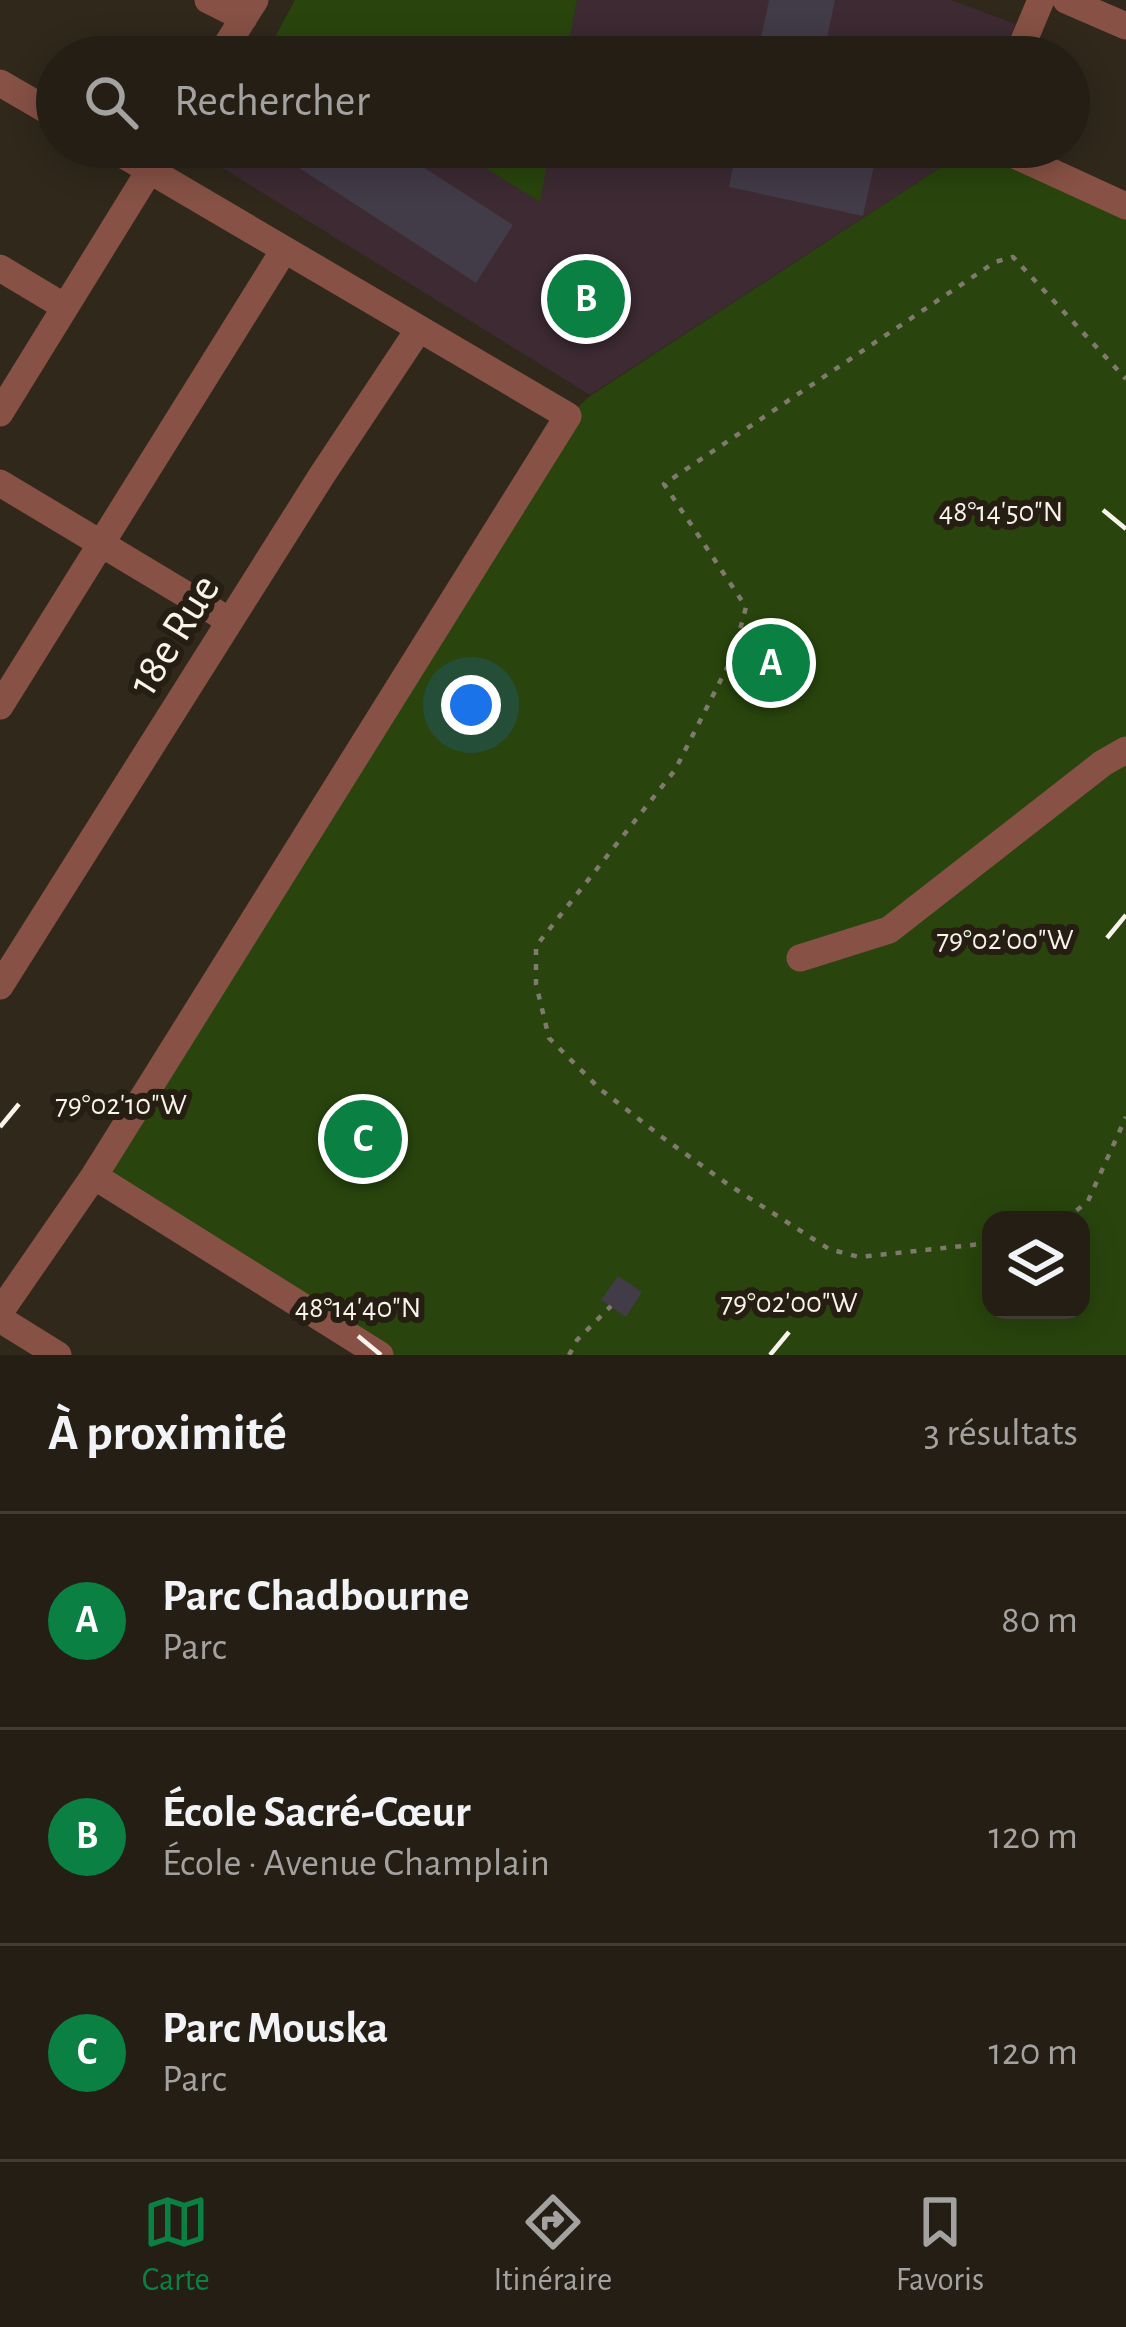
<!DOCTYPE html>
<html lang="fr">
<head>
<meta charset="utf-8">
<style>
	:root { --surface:#241e14; --page:#302b22; --text:#f1f3f6; --muted:#a3a2a0; --line:#413c34; --accent:#0b8043 }
	body { margin:0; font-family:"Alegreya Sans",sans-serif; background:var(--page); color:var(--text) }
	.controls { position:absolute; right:36px; bottom:36px; display:grid; overflow:hidden; border-radius:24px; box-shadow:0 6px 30px #0003 }
	.controls button { width:108px; height:108px; display:grid; place-items:center; padding:0; border:0; border-bottom:3px solid var(--line); background:var(--surface); color:var(--text); font:60px sans-serif }
	.you { position:absolute; left:471px; top:705px; width:42px; height:42px; margin:-30px; border:9px solid #fff; border-radius:50%; background:#1a73e8; box-shadow:0 0 0 18px #1a73e833 }
	.badge { display:grid; place-items:center; width:78px; height:78px; border-radius:50%; background:var(--accent); color:#fff; font-size:39px; font-weight:700 }
	.pin { position:absolute; translate:-50% -50%; border:6px solid #fff; box-shadow:0 3px 12px #0006 }
	.list { margin:0; padding:0; list-style:none }
	h2 { display:flex; justify-content:space-between; align-items:center; height:156px; margin:0; padding:0 48px; font-size:51px }
	h2 small { font-size:39px; font-weight:400; color:var(--muted) }
	.list li { display:grid; grid-template-columns:78px 1fr auto; gap:36px; align-items:center; box-sizing:border-box; height:216px; padding:0 48px; border-top:3px solid var(--line) }
	.list b { display:block; font-size:45px; white-space:nowrap }
	.list p { margin:0; font-size:39px; white-space:nowrap; color:var(--muted) }
	.list em { font-size:39px; font-style:normal; color:var(--muted) }
	.icon { flex:none; width:66px; height:66px; fill:none; stroke:currentColor; stroke-width:2; stroke-linecap:round; stroke-linejoin:round }
	.map { position:relative; flex:none; width:1126px; height:1355px; overflow:hidden }
	.search { position:absolute; background:var(--surface); box-shadow:0 6px 30px #0003; left:36px; right:36px; top:36px; height:132px; display:flex; align-items:center; gap:30px; box-sizing:border-box; padding:0 42px; border-radius:66px; color:var(--muted); font-size:45px }
	.sheet { height:804px; background:var(--surface) }
	nav { display:flex; justify-content:space-around; align-items:center; box-sizing:border-box; height:168px; border-top:3px solid var(--line); background:var(--surface); font-size:33px; color:var(--muted) }
	nav a { display:grid; justify-items:center; gap:6px }
	nav .on { color:var(--accent) }
	.map>svg:first-child { display:block }
	.education { fill:#3d2a32 }
	.green { fill:#29450d; fill-rule:evenodd }
	.building { fill:#423b48 }
	.lines { fill:none; stroke-linecap:round; stroke-linejoin:round }
	.path { stroke:#7f796e; stroke-width:4.5; stroke-dasharray:6 9; stroke-linecap:butt }
	.minor { stroke:#875145; stroke-width:27 }
	.ticks { fill:none; stroke:#f8f3eb; stroke-width:4.5 }
	.labels { text-anchor:middle; stroke-width:12; stroke-linejoin:round; paint-order:stroke }
	.street-label { font-size:45px; fill:#f8f3eb; stroke:#261e12 }
	.ticks-label { font-size:30px; text-anchor:middle; fill:#f8f3eb; stroke:#261e12; stroke-width:12; stroke-linejoin:round; paint-order:stroke }
</style>
</head>
<body>
<div class="map">
<svg width="1126" height="1355" viewBox="0 0 1126 1355">
	<rect width="100%" height="100%" fill="#30281b"/>
	<path class="education" d="M577 0H951L1016 24 1000 57H566Z
		M208 147H452L539 201 550 147H972L590 395 203 156Z"/>
	<path class="green" d="M295 0H577L566 57H308L275 37Z
		M452 147H550L540 202Z
		M972 147H997L1126 206V1355H380L94 1176 568 416 590 396ZM991 1220H1081V1310H991Z"/>
	<path class="building" d="M769 0H835L823 57H757Z
		M267 147H392L513 225 476 283Z
		M737 147H878L863 216 729 187Z
		M618 1276 642 1292 626 1317 601 1300Z"/>
	<g class="lines">
		<path class="path" d="M1065 1220 1088 1201 1126 1117
			M991 1243 859 1257 829 1249 729 1185 662 1137 600 1089 549 1038 536 984V946L675 770 733 656 746 607 664 484 995 262 1013 257 1126 379
			M569 1355 577 1340 611 1306"/>
		<path class="minor" d="M208 0 244 18
			M1066 0 1126 26
			M219 57 255 0
			M1017 57 1041 0
			M0 83 57 116
			M997 147 1126 206
			M0 268 65 307
			M0 413 164 147
			M0 483 230 621
			M0 706 284 250
			M800 958 889 930 1103 763 1126 750
			M0 986 322 475 419 329
			M94 1176 380 1355
			M0 1312 94 1176 568 416 110 147
			M0 1319 58 1355"/>
	</g>
	<path class="ticks" d="M1103 510 1126 529M1107 938 1126 915M0 1127 19 1104M358 1336 381 1355M770 1355 789 1332"/>
	<g class="labels">
		<g class="street-label">
			<text transform="translate(172 634) rotate(-58)" y="16">18e Rue</text>
		</g>
	</g>
	<g class="ticks-label">
		<text x="1001" y="521">48°14'50"N</text>
		<text x="1005" y="949">79°02'00"W</text>
		<text x="121" y="1114">79°02'10"W</text>
		<text x="789" y="1312">79°02'00"W</text>
		<text x="358" y="1317">48°14'40"N</text>
	</g>
</svg>
<div class="controls">
<button><svg class="icon" aria-label="layers" viewBox="0 0 24 24"><path d="M12 4l9 5-9 5-9-5zM3 14l9 5 9-5"/></svg></button>
</div>
<div class="you"></div>
<div class="pin badge" style="left:771px;top:663px">A</div>
<div class="pin badge" style="left:586px;top:299px">B</div>
<div class="pin badge" style="left:363px;top:1139px">C</div>
<div class="search"><svg class="icon" aria-label="search" viewBox="0 0 24 24"><circle cx="10" cy="10" r="6"/><path d="M15 15l6 6"/></svg>Rechercher</div>
</div>
<section class="sheet">
<h2>À proximité<small>3 résultats</small></h2>
<ul class="list">
<li><span class="badge">A</span><div><b>Parc Chadbourne</b><p>Parc</p></div><em>80 m</em></li>
<li><span class="badge">B</span><div><b>École Sacré-Cœur</b><p>École · Avenue Champlain</p></div><em>120 m</em></li>
<li><span class="badge">C</span><div><b>Parc Mouska</b><p>Parc</p></div><em>120 m</em></li>
</ul>
</section>
<nav>
<a class="on"><svg class="icon" aria-label="map" viewBox="0 0 24 24"><path d="M3 6l6-2 6 2 6-2v14l-6 2-6-2-6 2zM9 4v14M15 6v14"/></svg>Carte</a>
<a><svg class="icon" aria-label="directions" viewBox="0 0 24 24"><path d="M12 3l9 9-9 9-9-9zM9 14v-3h6M13 9l2 2-2 2"/></svg>Itinéraire</a>
<a><svg class="icon" aria-label="saved" viewBox="0 0 24 24"><path d="M7 4h10v16l-5-4-5 4z"/></svg>Favoris</a>
</nav>
</body>
</html>
